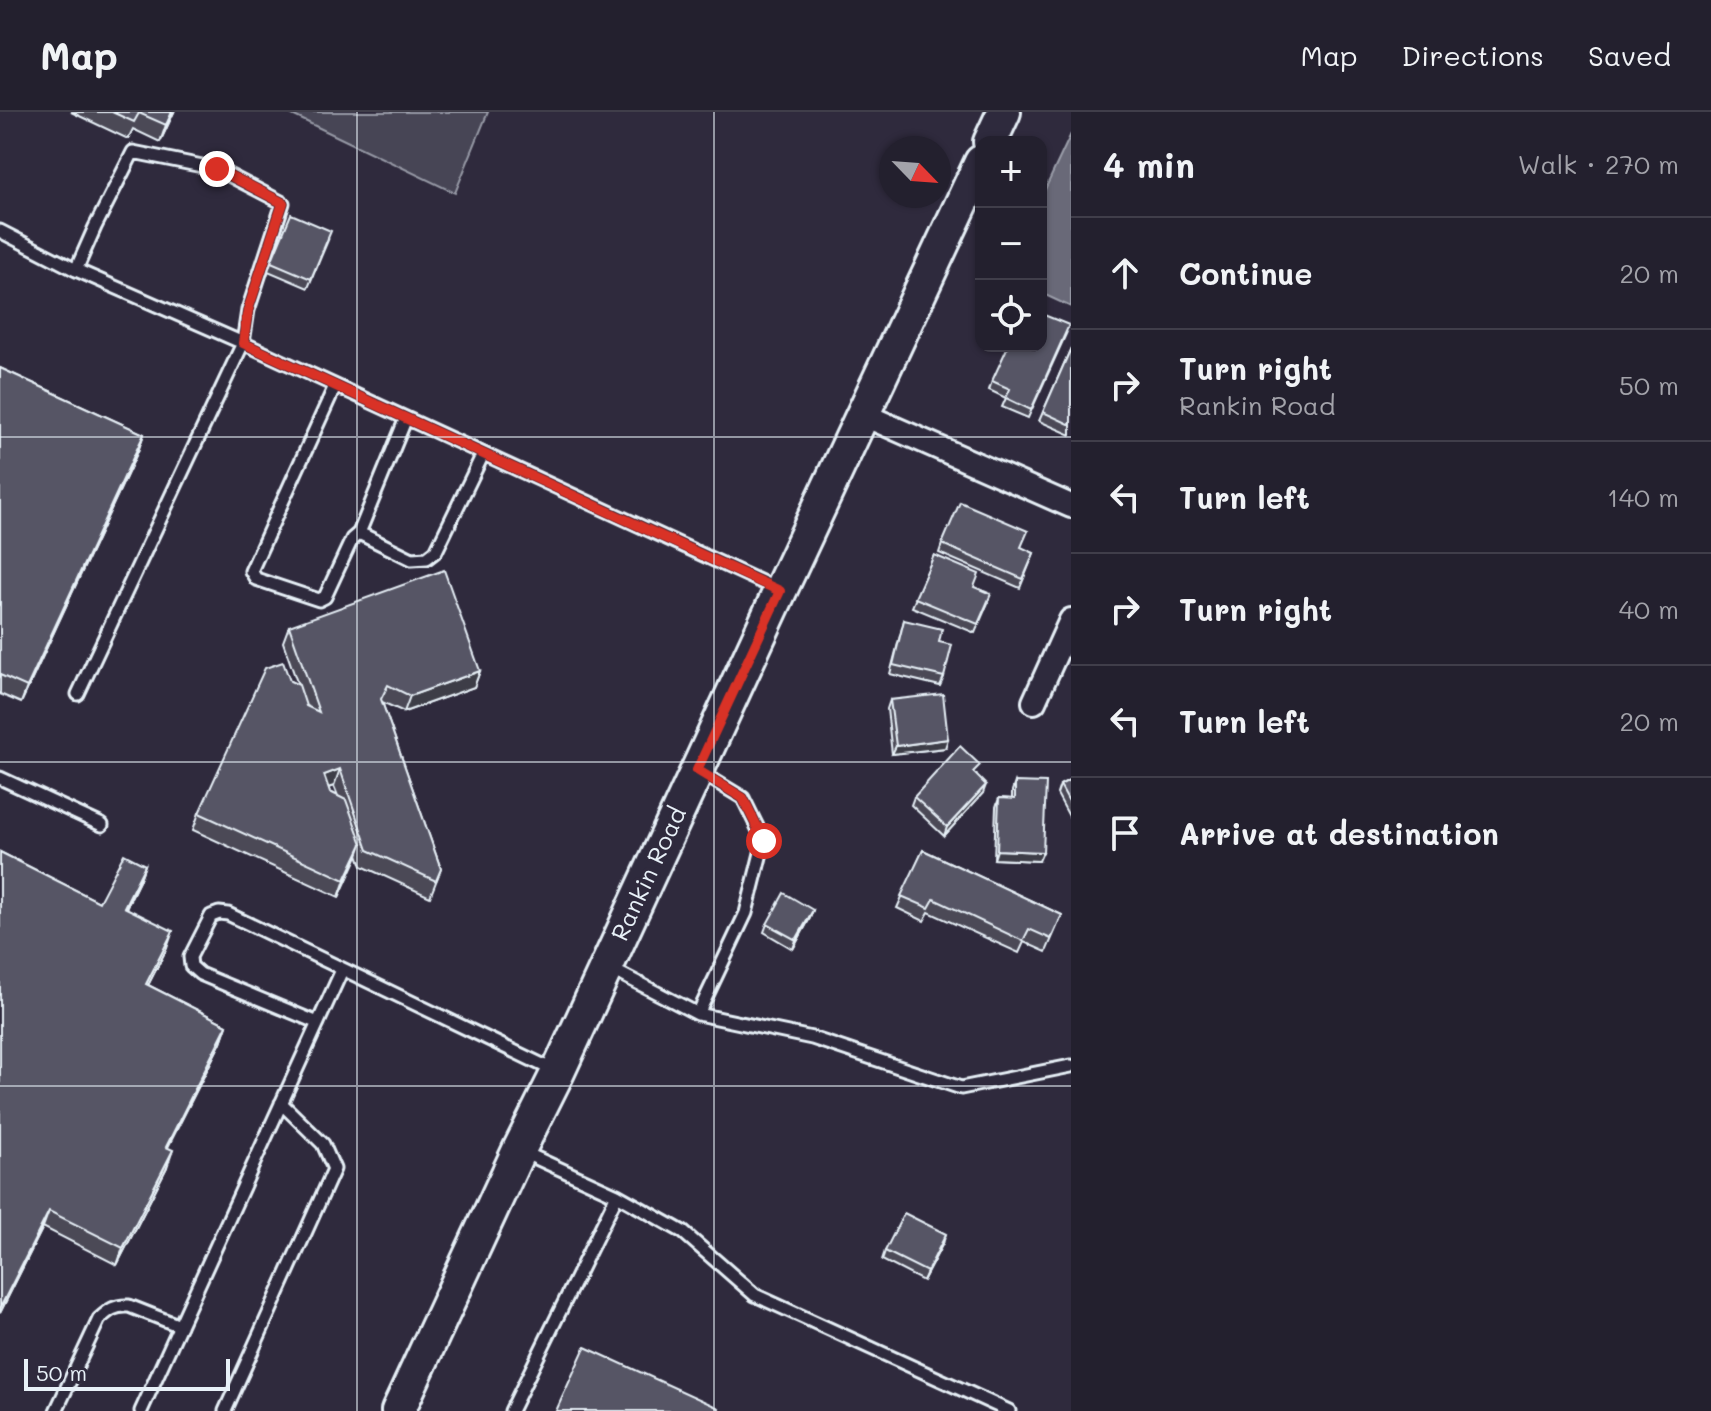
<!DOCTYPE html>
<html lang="en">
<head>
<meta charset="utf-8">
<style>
	:root { --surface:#23202e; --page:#2f2d3a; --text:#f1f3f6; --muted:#a3a3aa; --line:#403e4a }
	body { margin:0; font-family:Mali,sans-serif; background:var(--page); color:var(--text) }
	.controls { position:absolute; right:24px; top:24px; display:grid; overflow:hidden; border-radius:16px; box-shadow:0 2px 6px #0004 }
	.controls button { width:72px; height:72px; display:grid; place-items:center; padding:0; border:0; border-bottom:2px solid var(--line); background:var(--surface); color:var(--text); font:40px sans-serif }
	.compass { position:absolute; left:879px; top:24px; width:72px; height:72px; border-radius:50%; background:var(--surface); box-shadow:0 2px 6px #0004; rotate:115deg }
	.scale { position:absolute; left:24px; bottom:20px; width:206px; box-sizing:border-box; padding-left:8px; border:4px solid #e8f1f8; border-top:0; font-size:22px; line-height:28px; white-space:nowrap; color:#e8f1f8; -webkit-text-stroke:6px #2f2a3d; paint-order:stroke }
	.stop { position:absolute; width:24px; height:24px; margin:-18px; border:6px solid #d93025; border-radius:50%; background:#fff }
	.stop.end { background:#d93025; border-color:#fff; box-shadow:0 2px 8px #0008 }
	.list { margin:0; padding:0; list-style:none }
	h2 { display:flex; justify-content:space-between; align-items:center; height:104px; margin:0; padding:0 32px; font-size:34px }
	h2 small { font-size:26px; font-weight:400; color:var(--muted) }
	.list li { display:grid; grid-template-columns:52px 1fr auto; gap:24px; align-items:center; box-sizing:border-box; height:112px; padding:0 32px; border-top:2px solid var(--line) }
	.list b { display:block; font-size:30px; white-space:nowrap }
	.list p { margin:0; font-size:26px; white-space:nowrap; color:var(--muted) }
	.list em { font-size:26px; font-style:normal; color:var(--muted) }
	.icon { flex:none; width:44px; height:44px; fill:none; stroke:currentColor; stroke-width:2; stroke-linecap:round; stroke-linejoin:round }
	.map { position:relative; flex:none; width:1071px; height:1299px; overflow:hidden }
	header { display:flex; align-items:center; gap:48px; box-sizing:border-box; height:112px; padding:0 40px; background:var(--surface); border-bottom:2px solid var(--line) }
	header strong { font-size:38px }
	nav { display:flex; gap:44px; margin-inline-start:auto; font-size:28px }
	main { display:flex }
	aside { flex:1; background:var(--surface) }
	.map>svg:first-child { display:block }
	.green { fill:#464455; stroke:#979aa6; stroke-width:2 }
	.water { fill:#696978; stroke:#9c9fab; stroke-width:2 }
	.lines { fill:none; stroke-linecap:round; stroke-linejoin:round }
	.service-casing { stroke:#e8f1f8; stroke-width:17 }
	.minor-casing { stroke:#e8f1f8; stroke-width:28 }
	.secondary-casing { stroke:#e8f1f8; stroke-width:38 }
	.service { stroke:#2f2a3d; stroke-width:11 }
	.minor { stroke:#2f2a3d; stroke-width:22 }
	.secondary { stroke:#2f2a3d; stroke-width:32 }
	.wall { fill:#4b4957; stroke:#e8f1f8; stroke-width:2; fill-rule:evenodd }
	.shaded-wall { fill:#3d3c47; stroke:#e8f1f8; stroke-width:2 }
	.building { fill:#575565; stroke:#e8f1f8; stroke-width:2 }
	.route { stroke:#d93025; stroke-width:10 }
	.grid { fill:none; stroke:#e8f1f8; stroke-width:2; stroke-opacity:0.55 }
	.labels { text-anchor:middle; stroke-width:6; stroke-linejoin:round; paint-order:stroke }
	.street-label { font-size:24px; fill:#e8f1f8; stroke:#2f2a3d }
</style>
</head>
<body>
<header>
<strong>Map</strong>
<nav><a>Map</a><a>Directions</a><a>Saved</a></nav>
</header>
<main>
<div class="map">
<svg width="1071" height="1299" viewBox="0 0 1071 1299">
	<rect width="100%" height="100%" fill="#2f2a3d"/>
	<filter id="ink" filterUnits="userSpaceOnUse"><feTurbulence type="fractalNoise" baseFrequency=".0125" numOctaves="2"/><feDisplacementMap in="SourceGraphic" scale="16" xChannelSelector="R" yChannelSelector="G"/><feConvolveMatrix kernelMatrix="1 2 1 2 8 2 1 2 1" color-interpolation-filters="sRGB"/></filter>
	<g filter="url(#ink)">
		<path class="green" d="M286 0H488L455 81Z"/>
		<path class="water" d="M1071 22V195L1041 181V86Z"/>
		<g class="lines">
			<defs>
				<path id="service" d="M0 119 76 158 243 231 779 478
					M76 158 95 115 133 40 217 57 283 91 248 198 243 231 78 582
					M335 274 251 459 256 467 319 488 325 485 352 427 359 421 412 447 427 446 436 439 483 342
					M359 421 406 306
					M0 666 102 713
					M611 857 698 902 812 926 961 976 1071 954
					M698 902 746 801 764 729 743 686 700 660
					M318 911 200 862 191 854 190 845 211 804 219 801 228 802 557 960
					M523 1040 617 1083 683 1120 755 1183 1009 1299
					M56 1299 99 1207C109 1198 115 1193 129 1194L180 1214
					M141 1299 342 858
					M225 1299 334 1057 323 1032 281 991
					M511 1299 617 1083"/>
				<path id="minor" d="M862 302 1071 394
					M1034 590 1071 508"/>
				<path id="secondary" d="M990 30 1004 0
					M398 1299 519 1038 558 960 780 479 981 50"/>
			</defs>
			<use href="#service" class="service-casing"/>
			<use href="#minor" class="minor-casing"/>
			<use href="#secondary" class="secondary-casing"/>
			<use href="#service" class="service"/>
			<use href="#minor" class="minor"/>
			<use href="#secondary" class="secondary"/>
		</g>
		<path class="wall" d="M71 0H174L160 30 133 17 128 27Z
			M328 128 308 176 268 159 271 150Z
			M1066 222 1028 306 1002 295 1006 286 989 278 992 269Z
			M1071 236V323L1039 309Z
			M0 256 144 322 138 339 21 591 0 582Z
			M942 432 1021 436 1034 441 1020 476 939 441Z
			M934 443 974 475 988 491 975 521 912 495Z
			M904 508 944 565 940 574 890 562Z
			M289 514 480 559 474 575 404 600 382 590 441 757 430 785 362 754 358 742 339 785 193 718 199 701 290 569 298 573 283 530ZM334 674 338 684 330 680 328 676Z
			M890 588 945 636 892 642 887 597Z
			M977 662 976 663 983 681 944 724 911 693 914 685Z
			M1071 667V708L1057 682 1060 673Z
			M1015 670 1039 749 994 747 996 695 999 686 1012 687V679Z
			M923 738 1062 803 1046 840 1024 830 1019 841 929 800 924 809 897 796Z
			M0 740 99 790 145 753 139 769 126 796 167 836 148 873 227 913 221 930 167 1036V1055L117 1153 43 1115 0 1201Z
			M813 798 810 806 793 837 764 820 767 812Z
			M943 1131 923 1169 882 1148 885 1139Z"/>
		<path class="shaded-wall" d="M172 0H174L160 30 166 13Z
			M144 322 138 339 21 591 27 575Z
			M480 559 474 575 404 600 410 584Z
			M948 627 945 636 892 642 896 634Z
			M340 657 334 674 318 679 324 663Z
			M986 673 983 681 944 724 947 715Z
			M362 732 356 748 339 785 345 768Z
			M997 738 1043 740 1039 749 994 747Z
			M145 753 139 769 118 811 124 795Z
			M813 798 810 806 793 837 796 828Z
			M173 819 167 836 140 889 146 872Z
			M227 913 221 930 160 1051 166 1035Z
			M173 1038 167 1055 117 1153 123 1136Z
			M49 1099 43 1115 0 1201V1196Z
			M946 1122 943 1131 923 1169 927 1160Z"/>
		<path class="building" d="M112 0H172L166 13 139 1 134 10Z
			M291 102 331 119 311 167 271 150Z
			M1044 203 1069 213 1031 298 1006 286 1010 277 992 269 1008 234H1041V210Z
			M1071 236V313L1043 300Z
			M0 256 144 322 27 575 0 563Z
			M960 390 1028 419 1021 435 1034 441 1023 467 942 432Z
			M934 443 979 462 974 475 991 482 978 512 915 486Z
			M444 458 480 559 410 584 388 573 381 587 441 757 436 769 368 738 340 657 324 663 330 680 346 688 362 732 345 768 199 701 265 556 283 550 290 569 299 573 306 594 319 600 289 514Z
			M904 508 942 517 939 530 952 533 944 565 893 553Z
			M943 582 948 627 896 634 890 588Z
			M960 634 980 653 973 660 986 673 947 715 914 685Z
			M1071 667V693L1060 673Z
			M1015 670 1046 671 1043 740 997 738 999 686 1015 687Z
			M923 738 1062 803 1051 827 1029 817 1023 829 934 787 929 796 901 784Z
			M0 740 99 790 124 742 145 753 124 795 173 819 146 872 227 913 166 1035 173 1038 123 1136 49 1099 0 1196Z
			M784 781 813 798 796 828 767 812Z
			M904 1101 946 1122 927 1160 885 1139Z
			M585 1235 719 1296 718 1299H556Z"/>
	</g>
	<g class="lines" filter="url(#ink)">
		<path class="route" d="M217 57 283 91 248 198 243 231 780 479 697 658 743 686 764 729"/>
	</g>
	<path class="grid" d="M357 0V1299M714 0V1299M0 325H1071M0 650H1071M0 974H1071"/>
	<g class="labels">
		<g class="street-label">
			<text transform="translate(649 762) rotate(-65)" y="8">Rankin Road</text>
		</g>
	</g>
</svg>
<div class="controls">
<button>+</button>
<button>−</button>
<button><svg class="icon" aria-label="locate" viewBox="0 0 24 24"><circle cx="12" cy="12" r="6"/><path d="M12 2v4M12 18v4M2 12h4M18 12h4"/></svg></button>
</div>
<svg class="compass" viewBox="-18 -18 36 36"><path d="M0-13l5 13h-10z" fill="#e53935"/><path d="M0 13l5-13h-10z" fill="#a3a3aa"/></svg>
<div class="scale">50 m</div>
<div class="stop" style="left:764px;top:729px"></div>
<div class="stop end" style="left:217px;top:57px"></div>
</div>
<aside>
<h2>4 min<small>Walk · 270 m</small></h2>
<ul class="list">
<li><svg class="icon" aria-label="ahead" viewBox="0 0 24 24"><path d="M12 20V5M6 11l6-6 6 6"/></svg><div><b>Continue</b></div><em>20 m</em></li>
<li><svg class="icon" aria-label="right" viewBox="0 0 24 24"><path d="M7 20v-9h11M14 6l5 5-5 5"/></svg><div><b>Turn right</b><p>Rankin Road</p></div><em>50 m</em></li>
<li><svg class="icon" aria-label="left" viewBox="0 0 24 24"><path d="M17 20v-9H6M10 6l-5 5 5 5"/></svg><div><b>Turn left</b></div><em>140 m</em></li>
<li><svg class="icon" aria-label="right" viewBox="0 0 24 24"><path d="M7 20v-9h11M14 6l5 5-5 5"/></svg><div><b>Turn right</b></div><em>40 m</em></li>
<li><svg class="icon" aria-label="left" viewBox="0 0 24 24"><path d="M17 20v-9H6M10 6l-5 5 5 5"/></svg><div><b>Turn left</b></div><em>20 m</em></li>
<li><svg class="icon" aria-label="arrive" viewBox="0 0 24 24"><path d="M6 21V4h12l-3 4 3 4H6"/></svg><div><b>Arrive at destination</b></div></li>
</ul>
</aside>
</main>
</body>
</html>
